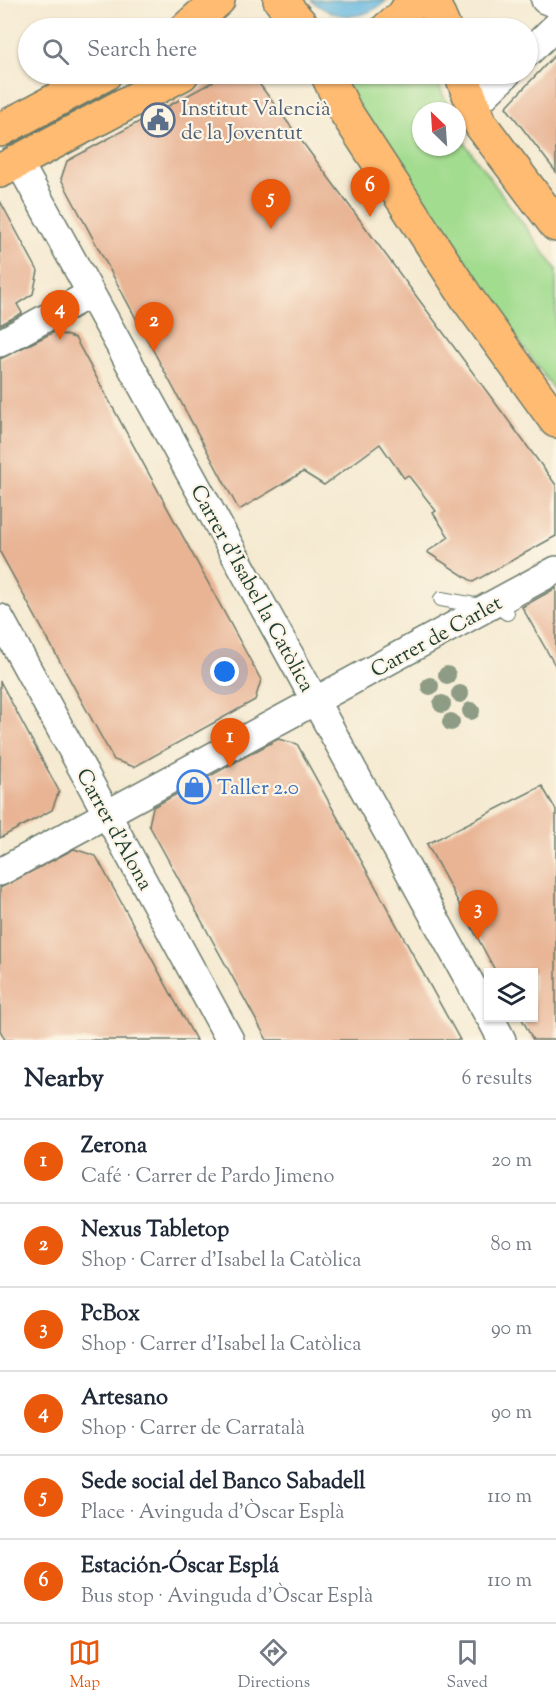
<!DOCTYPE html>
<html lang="en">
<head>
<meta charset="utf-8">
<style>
	:root { --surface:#fff; --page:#f6f6f7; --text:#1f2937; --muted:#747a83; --line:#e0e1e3; --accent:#ea580c }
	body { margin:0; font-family:"Sorts Mill Goudy",serif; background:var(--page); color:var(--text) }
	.controls { position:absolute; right:18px; bottom:18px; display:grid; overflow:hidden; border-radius:0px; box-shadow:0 2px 4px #0004 }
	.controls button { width:54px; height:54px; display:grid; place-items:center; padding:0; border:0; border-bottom:2px solid var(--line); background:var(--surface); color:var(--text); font:30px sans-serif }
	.compass { position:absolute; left:412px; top:102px; width:54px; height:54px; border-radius:50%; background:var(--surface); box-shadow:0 2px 4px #0004; rotate:335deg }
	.you { position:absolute; left:225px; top:672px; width:21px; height:21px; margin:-15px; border:4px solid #fff; border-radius:50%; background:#1a73e8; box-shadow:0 0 0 9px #1a73e833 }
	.badge { display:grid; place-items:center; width:39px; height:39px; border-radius:50%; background:var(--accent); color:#fff; font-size:20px; font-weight:700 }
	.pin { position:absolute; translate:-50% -50px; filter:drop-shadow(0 2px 3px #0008) }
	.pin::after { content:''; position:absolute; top:32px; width:21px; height:18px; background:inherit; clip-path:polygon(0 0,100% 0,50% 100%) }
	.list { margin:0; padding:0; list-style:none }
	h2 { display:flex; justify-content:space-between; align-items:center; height:78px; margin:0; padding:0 24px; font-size:26px }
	h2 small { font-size:20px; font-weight:400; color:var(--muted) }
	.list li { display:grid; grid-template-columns:39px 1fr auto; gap:18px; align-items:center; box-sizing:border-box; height:84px; padding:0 24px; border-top:2px solid var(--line) }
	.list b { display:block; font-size:22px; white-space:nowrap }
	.list p { margin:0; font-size:20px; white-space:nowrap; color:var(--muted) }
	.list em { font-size:20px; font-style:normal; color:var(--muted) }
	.icon { flex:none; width:33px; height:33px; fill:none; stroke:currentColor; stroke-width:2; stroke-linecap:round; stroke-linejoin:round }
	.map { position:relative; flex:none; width:556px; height:1040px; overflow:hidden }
	.search { position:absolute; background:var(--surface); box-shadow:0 2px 4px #0004; left:18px; right:18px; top:18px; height:66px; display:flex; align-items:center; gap:15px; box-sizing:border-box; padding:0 21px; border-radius:33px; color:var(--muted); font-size:22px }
	.sheet { height:582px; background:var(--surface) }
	nav { display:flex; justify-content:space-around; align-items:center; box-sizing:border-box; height:84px; border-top:2px solid var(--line); background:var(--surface); font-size:16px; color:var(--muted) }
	nav a { display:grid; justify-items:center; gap:3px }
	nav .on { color:var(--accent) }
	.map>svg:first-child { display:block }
	.green { fill:#a2dc8f; stroke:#608c62; stroke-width:1.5 }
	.water { fill:#64b6df; stroke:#427a8a; stroke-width:1.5 }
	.building { fill:#e8b494 }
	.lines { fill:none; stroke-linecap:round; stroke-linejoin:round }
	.lane-casing { stroke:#6a7a6b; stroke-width:16 }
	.street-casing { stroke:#6a7a6b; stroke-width:30 }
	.primary-casing { stroke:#6a7a6b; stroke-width:36 }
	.lane { stroke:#fff; stroke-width:14 }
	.street { stroke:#fff; stroke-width:27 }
	.primary { stroke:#ffbb71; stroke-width:33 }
	.tree { fill:#8e9c85 }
	.labels { text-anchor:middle; stroke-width:4.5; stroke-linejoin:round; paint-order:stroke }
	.service-label { font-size:21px; fill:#4e5e75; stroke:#fcf5e5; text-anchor:start }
	.street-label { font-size:21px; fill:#1f3d34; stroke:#fcf5e5 }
	.shop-label { font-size:21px; fill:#366cbe; stroke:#fcf5e5; text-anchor:start }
</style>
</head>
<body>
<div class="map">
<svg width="556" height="1040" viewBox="0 0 556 1040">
	<rect width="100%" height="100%" fill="#fcf5e5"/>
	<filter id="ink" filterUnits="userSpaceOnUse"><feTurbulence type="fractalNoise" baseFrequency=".0167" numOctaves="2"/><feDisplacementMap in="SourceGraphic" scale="12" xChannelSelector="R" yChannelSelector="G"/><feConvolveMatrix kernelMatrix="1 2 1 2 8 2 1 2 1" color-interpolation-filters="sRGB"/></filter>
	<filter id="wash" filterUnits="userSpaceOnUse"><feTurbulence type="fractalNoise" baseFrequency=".008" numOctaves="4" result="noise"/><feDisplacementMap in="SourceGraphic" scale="24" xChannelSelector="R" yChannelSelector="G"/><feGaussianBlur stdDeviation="1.35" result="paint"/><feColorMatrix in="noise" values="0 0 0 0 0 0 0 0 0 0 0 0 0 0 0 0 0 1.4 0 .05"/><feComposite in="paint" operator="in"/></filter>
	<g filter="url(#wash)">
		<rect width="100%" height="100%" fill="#f5ead1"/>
		<path class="green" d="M361 74H434L450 111H421V147H457V128L463 141 556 269V392L345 100 341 77Z"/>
		<path class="water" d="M311 0H387C363 22 334 20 311 0Z"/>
		<g id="blocks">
			<path class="building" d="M556 54V172L506 107Z
				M227 74H252L556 485V536L473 582 427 552 449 537 433 513 436 511 408 475 404 478 380 444 324 485 303 472 239 510 61 179 67 161Z
				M0 201 38 271 33 294 17 304 22 313 0 325Z
				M54 332 75 338 261 680 255 700 134 767 114 760 0 552V359Z
				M556 588V667L522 607Z
				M0 681 59 791 52 810 0 838Z
				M278 739 297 744 460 1040H267L149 825 153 807Z
				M542 786 556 810V1040H533L521 1017H534V972H496L427 844Z
				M74 849 96 856 196 1040H5L0 1030V888Z"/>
		</g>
	</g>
	<g filter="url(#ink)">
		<use href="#blocks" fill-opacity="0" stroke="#6a7a6b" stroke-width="1.5"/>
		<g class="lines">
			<defs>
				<path id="lane" d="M441 599 475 605 495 604 507 613"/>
				<path id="street" d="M545 0 556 4
					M528 53 556 26
					M472 108 507 74
					M18 161 488 1015
					M0 343 90 294
					M0 618 230 1040
					M0 872 556 570
					M490 1017 502 1040"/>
				<path id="primary" d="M280 0 304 28
					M432 0 444 28
					M187 28 218 0
					M388 28 403 16 413 0
					M327 74 345 111 469 301 556 421
					M461 74 481 125 556 225
					M0 130 105 74
					M0 171 182 74"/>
			</defs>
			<use href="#lane" class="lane-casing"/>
			<use href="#street" class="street-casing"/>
			<use href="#primary" class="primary-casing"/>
			<use href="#lane" class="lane"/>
			<use href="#street" class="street"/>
			<use href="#primary" class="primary"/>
		</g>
		<g class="tree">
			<circle cx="447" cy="675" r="9"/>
			<circle cx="430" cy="686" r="9"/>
			<circle cx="460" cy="694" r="9"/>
			<circle cx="442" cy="704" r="9"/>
			<circle cx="471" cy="711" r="9"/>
			<circle cx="451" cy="722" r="9"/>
		</g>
	</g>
	<defs>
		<symbol id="civic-ring" viewBox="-11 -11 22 22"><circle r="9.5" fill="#fcf5e5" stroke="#5c6f8a" stroke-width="1.5"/><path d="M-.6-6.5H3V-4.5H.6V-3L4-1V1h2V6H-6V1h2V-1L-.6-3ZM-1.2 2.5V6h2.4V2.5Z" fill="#5c6f8a"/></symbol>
		<symbol id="shop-ring" viewBox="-11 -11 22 22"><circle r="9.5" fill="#fcf5e5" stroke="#3f7fe0" stroke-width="1.5"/><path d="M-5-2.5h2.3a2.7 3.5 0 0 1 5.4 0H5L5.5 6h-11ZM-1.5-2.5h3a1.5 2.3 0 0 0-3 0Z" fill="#3f7fe0"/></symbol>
	</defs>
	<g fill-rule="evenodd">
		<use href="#civic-ring" x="139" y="101" width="38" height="38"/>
		<use href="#shop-ring" x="175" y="768" width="38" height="38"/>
	</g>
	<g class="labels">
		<g class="service-label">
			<text x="181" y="115">Institut Valencià<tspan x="181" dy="24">de la Joventut</tspan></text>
		</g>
		<g class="street-label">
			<text transform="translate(253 588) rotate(61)" y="7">Carrer d'Isabel la Catòlica</text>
			<text transform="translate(436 636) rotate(-29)" y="7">Carrer de Carlet</text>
			<text transform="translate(115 829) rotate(61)" y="7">Carrer d'Alona</text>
		</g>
		<g class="shop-label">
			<text x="217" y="794">Taller 2.0</text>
		</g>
	</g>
</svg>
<div class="controls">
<button><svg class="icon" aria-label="layers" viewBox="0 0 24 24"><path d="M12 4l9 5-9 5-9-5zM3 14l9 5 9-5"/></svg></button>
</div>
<svg class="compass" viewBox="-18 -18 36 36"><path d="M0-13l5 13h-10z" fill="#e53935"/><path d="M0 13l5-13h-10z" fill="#747a83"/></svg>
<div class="you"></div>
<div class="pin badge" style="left:230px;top:768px">1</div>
<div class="pin badge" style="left:154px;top:352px">2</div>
<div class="pin badge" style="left:478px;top:940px">3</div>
<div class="pin badge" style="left:60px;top:340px">4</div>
<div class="pin badge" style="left:271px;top:229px">5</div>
<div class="pin badge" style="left:370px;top:217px">6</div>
<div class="search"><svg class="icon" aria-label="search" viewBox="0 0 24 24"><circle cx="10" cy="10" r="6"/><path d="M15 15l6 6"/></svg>Search here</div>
</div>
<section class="sheet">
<h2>Nearby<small>6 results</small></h2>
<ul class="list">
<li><span class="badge">1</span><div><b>Zerona</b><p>Café · Carrer de Pardo Jimeno</p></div><em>20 m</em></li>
<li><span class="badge">2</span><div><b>Nexus Tabletop</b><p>Shop · Carrer d'Isabel la Catòlica</p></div><em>80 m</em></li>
<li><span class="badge">3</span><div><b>PcBox</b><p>Shop · Carrer d'Isabel la Catòlica</p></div><em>90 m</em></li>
<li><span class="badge">4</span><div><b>Artesano</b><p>Shop · Carrer de Carratalà</p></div><em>90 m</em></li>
<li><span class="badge">5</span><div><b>Sede social del Banco Sabadell</b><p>Place · Avinguda d'Òscar Esplà</p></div><em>110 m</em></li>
<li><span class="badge">6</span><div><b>Estación-Óscar Esplá</b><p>Bus stop · Avinguda d'Òscar Esplà</p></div><em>110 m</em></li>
</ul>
</section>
<nav>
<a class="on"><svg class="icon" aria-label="map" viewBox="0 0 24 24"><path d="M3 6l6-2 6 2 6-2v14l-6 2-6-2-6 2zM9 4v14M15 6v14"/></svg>Map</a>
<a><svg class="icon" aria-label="directions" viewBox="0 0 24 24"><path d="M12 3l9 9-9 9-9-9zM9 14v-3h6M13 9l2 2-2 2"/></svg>Directions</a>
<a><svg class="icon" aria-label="saved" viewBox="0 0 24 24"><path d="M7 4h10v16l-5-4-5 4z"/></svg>Saved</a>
</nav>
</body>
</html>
